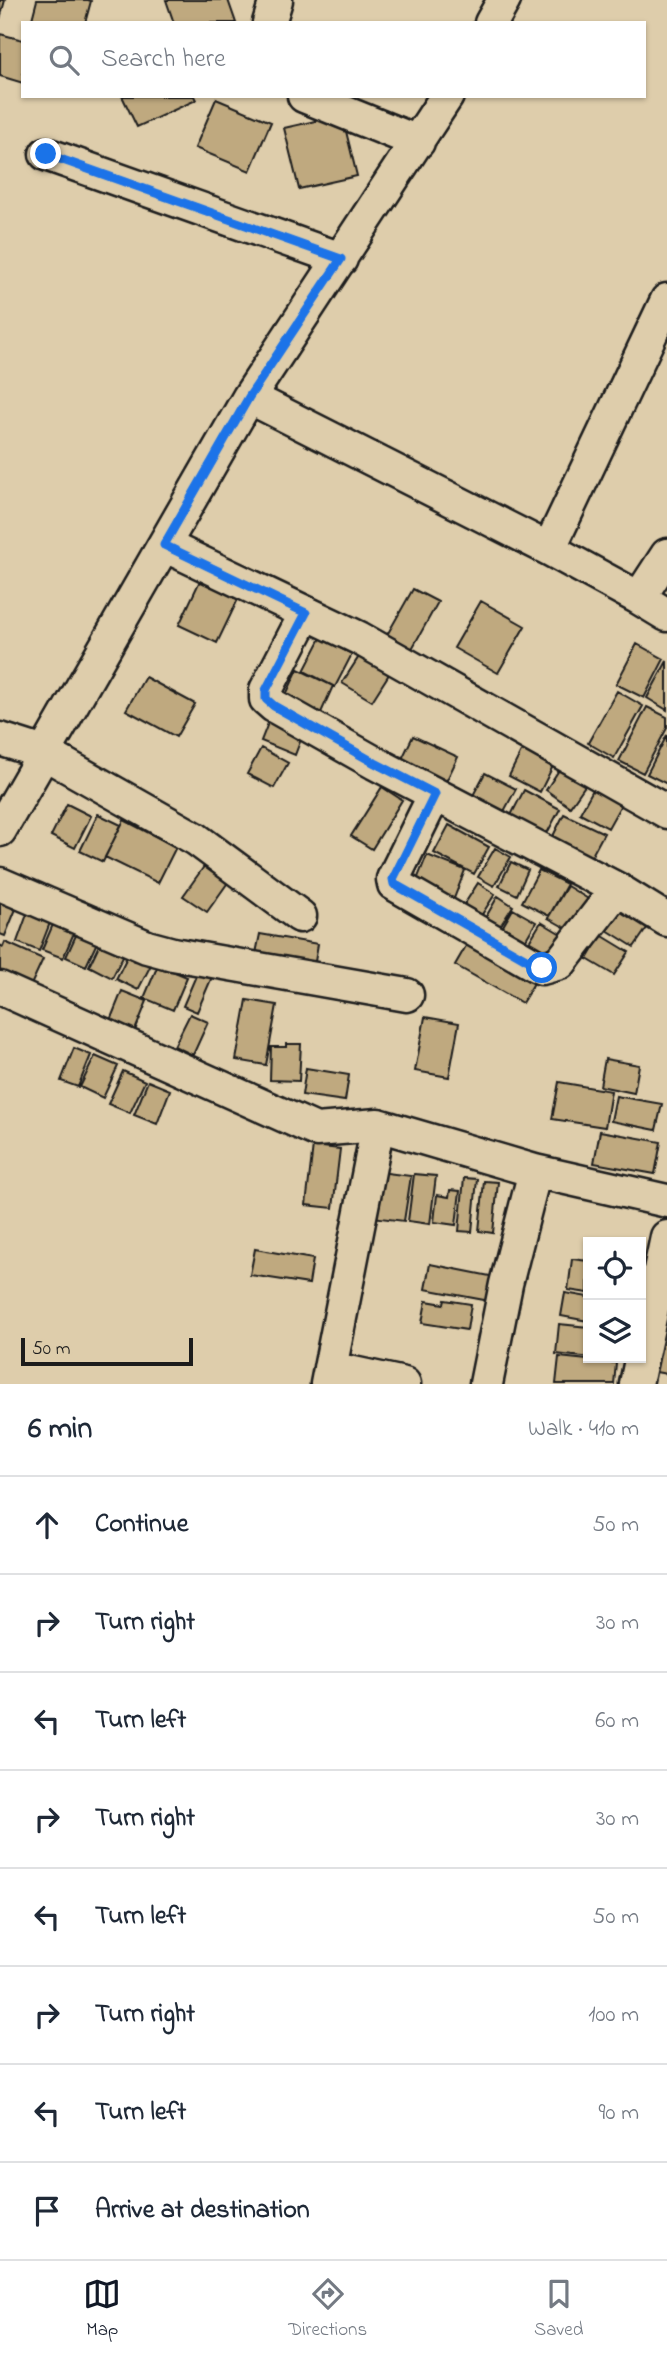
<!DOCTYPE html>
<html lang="en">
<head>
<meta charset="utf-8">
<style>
	:root { --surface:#fff; --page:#f6f6f7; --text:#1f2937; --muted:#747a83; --line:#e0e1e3; --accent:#111827 }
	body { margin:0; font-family:"Indie Flower",sans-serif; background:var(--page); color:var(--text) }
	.controls { position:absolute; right:21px; bottom:21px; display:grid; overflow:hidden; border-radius:0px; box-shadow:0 2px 5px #0004 }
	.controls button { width:63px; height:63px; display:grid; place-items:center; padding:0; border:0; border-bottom:2px solid var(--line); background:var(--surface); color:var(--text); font:35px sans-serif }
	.scale { position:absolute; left:21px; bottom:18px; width:172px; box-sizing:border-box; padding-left:7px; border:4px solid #1c1c1c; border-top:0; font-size:19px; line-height:24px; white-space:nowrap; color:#1c1c1c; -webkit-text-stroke:5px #decdab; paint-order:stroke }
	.stop { position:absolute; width:21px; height:21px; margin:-16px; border:5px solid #1a73e8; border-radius:50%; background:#fff }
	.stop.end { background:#1a73e8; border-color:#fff; box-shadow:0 2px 7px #0008 }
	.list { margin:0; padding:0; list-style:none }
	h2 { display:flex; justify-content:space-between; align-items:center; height:91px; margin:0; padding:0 28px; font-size:30px }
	h2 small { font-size:23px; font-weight:400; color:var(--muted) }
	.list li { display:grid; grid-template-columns:46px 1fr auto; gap:21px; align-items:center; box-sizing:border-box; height:98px; padding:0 28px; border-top:2px solid var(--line) }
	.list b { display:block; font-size:26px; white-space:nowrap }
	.list em { font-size:23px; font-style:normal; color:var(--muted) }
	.icon { flex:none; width:38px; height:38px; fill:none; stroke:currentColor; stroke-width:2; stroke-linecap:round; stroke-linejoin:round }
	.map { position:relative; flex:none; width:667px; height:1384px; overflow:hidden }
	.search { position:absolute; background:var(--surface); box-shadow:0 2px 5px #0004; left:21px; right:21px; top:21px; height:77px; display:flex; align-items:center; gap:18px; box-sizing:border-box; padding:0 24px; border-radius:0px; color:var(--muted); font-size:26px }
	.sheet { height:875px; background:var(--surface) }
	nav { display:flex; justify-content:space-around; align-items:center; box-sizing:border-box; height:98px; border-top:2px solid var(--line); background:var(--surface); font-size:19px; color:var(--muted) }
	nav a { display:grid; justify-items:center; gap:4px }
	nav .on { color:var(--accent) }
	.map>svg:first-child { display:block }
	.building { fill:#bfa97f; stroke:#1c1c1c; stroke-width:2 }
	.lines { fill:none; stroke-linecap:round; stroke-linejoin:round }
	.minor-casing { stroke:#1c1c1c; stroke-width:37 }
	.minor { stroke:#decdab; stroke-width:32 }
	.route { stroke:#1a73e8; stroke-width:9 }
</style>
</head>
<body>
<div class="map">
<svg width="667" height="1384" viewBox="0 0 667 1384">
	<rect width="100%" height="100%" fill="#decdab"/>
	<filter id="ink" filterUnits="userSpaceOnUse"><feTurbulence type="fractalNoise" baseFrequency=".0143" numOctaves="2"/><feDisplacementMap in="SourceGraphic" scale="14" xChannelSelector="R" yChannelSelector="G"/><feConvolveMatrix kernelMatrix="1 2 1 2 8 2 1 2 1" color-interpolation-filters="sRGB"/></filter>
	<g filter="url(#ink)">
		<path class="building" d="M0 0H5L0 19Z
			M37 0H88L91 1 85 23H31Z
			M166 0H228L236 23H174Z
			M0 34 23 40V83L0 76Z
			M122 96H194L196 100 137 127Z
			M216 99 271 122 250 171 195 148Z
			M342 115 357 176 299 189 284 128Z
			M204 572 242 591 217 643 179 625Z
			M413 589 438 602 408 656 383 642Z
			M481 601 525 626 498 673 454 648Z
			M321 638 352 654 335 687 304 671Z
			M637 644 664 659 644 698 616 684Z
			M362 652 391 671 372 701 342 683Z
			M667 661V710L647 698Z
			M298 669 333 686 320 715 284 699Z
			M145 677 195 704 176 737 126 710Z
			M617 691 643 706 614 758 588 743Z
			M647 707 667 717V728L643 773 619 761Z
			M270 718 304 731 295 755 261 741Z
			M667 735V784L647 774Z
			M413 736 458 757 444 786 399 765Z
			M261 748 288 763 274 788 247 774Z
			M523 748 554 764 540 792 509 776Z
			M561 767 586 784 570 807 546 790Z
			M485 773 516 789 501 817 470 801Z
			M595 786 623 801 608 828 580 813Z
			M382 787 402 800 372 849 351 836Z
			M524 790 560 809 544 839 508 821Z
			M67 804 91 816 75 848 51 836Z
			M98 814 121 825 103 862 80 851Z
			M564 814 604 833 589 861 550 842Z
			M124 820 176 847 158 883 105 857Z
			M449 825 489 847 474 874 434 853Z
			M495 848 511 857 494 886 478 877Z
			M427 855 465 870 453 901 415 885Z
			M511 862 528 870 517 895 499 886Z
			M205 865 229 881 207 912 183 896Z
			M539 870 567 884 549 916 522 902Z
			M478 883 495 894 479 919 462 908Z
			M567 886 590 900 571 931 548 918Z
			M0 896 18 904 5 936 0 934Z
			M498 896 513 906 497 931 483 922Z
			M30 906 53 915 39 951 17 942Z
			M622 907 649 925 634 947 607 930Z
			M513 909 536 922 522 946 499 933Z
			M54 922 77 926 63 958 42 950Z
			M541 922 566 937 551 962 526 947Z
			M77 933 100 936 86 966 66 957Z
			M260 934 318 944 313 973 254 963Z
			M601 935 629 952 614 975 587 959Z
			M470 939 537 978 522 1003 455 965Z
			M5 942 43 959 31 985 0 972V945L3 947Z
			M100 943 126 950 112 978 89 966Z
			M138 955 152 963 138 990 116 979 127 957 135 961Z
			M158 965 187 977 173 1010 144 998Z
			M198 971 212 977 197 1012 183 1006Z
			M122 991 147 1001 134 1033 109 1023Z
			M247 1000 277 1005 266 1065 236 1060Z
			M190 1014 208 1022 193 1055 174 1046Z
			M425 1017 459 1023 449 1077 415 1071Z
			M286 1044H301L299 1081 270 1080 271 1047H286Z
			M74 1048 91 1055 78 1087 61 1081Z
			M95 1056 118 1066 103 1098 80 1087Z
			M605 1059 639 1065 634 1093 600 1086Z
			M306 1068 349 1075 345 1101 302 1095Z
			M123 1071 145 1081 130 1113 108 1104Z
			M148 1081 170 1090 157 1124 134 1115Z
			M559 1082 611 1091 605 1127 552 1119Z
			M616 1096 662 1104 656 1130 611 1121Z
			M600 1131 661 1142 655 1174 594 1163Z
			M313 1146 340 1149 333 1208 306 1205Z
			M379 1172 411 1176 404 1221 372 1217Z
			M414 1174 436 1176 430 1224 408 1221Z
			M464 1178 477 1179 472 1232 459 1231Z
			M484 1181 498 1182 493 1233 479 1231Z
			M450 1190 460 1191 456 1225 434 1222 437 1195 449 1197Z
			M255 1249 313 1259 309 1284 250 1275Z
			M572 1259 588 1261V1293L568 1290Z
			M430 1264 500 1278 495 1302 425 1289Z
			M565 1293 588 1297V1321L561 1316Z
			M445 1300 471 1304 467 1330 422 1323 426 1301 444 1304Z
			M559 1324 588 1327V1358H611V1360L556 1354Z
			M654 1340 667 1342V1374L650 1371Z
			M559 1357 616 1363 614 1384H556Z"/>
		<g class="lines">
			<defs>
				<path id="minor" d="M269 23 276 0
					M491 23 504 0
					M304 96 418 142
					M46 154 341 259
					M249 397 549 549 639 598 667 615
					M164 545 359 638 667 812
					M549 549 667 300
					M639 598 667 555
					M306 613 266 690V699L274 706 375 763 617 889 667 920
					M0 739 44 753 196 839 300 916
					M435 794 393 879 394 884 535 965 542 968 560 963 617 889
					M0 830 249 397 447 96
					M0 884 147 947 173 954 407 995
					M0 988 316 1130 378 1125 535 1171 667 1201
					M330 1368 404 1384
					M327 1384 378 1125
					M486 1384 506 1284 535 1171
					M636 1384 667 1237"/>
			</defs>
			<use href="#minor" class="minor-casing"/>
			<use href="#minor" class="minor"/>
		</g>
	</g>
	<g class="lines" filter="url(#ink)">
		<path class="route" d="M46 154 341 259 249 397 164 545 306 613 266 690V699L274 706 375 763 435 794 393 879 394 884 542 968"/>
	</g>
</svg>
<div class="controls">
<button><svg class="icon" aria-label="locate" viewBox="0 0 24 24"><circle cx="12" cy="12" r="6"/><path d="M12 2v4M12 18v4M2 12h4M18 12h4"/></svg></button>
<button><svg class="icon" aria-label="layers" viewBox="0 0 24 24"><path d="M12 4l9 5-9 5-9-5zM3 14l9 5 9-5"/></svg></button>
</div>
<div class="scale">50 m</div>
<div class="stop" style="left:542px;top:968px"></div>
<div class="stop end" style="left:46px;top:154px"></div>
<div class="search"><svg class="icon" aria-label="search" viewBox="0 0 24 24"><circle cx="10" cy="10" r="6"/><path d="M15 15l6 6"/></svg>Search here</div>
</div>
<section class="sheet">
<h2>6 min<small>Walk · 410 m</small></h2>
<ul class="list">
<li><svg class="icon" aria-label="ahead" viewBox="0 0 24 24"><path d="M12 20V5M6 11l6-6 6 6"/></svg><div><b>Continue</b></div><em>50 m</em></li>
<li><svg class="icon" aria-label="right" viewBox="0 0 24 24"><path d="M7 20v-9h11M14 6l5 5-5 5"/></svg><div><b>Turn right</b></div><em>30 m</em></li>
<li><svg class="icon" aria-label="left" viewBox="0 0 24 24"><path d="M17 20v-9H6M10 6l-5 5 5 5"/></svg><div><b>Turn left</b></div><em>60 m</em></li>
<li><svg class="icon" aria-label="right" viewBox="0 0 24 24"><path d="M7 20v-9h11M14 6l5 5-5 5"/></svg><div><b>Turn right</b></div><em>30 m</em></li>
<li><svg class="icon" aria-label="left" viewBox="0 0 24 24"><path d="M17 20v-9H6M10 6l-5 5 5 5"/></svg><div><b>Turn left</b></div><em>50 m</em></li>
<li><svg class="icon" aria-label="right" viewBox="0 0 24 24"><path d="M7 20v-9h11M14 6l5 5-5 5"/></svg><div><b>Turn right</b></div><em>100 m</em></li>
<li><svg class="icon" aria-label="left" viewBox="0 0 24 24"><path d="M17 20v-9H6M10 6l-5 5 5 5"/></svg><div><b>Turn left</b></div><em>90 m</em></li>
<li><svg class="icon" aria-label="arrive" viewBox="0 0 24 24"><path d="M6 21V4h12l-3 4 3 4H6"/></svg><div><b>Arrive at destination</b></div></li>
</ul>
</section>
<nav>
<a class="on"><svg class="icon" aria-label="map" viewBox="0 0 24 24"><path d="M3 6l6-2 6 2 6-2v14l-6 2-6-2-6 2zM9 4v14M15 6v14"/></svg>Map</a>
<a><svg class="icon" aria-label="directions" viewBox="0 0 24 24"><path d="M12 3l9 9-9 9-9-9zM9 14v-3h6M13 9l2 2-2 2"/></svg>Directions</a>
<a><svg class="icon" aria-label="saved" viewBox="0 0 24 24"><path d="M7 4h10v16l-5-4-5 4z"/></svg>Saved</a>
</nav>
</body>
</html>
